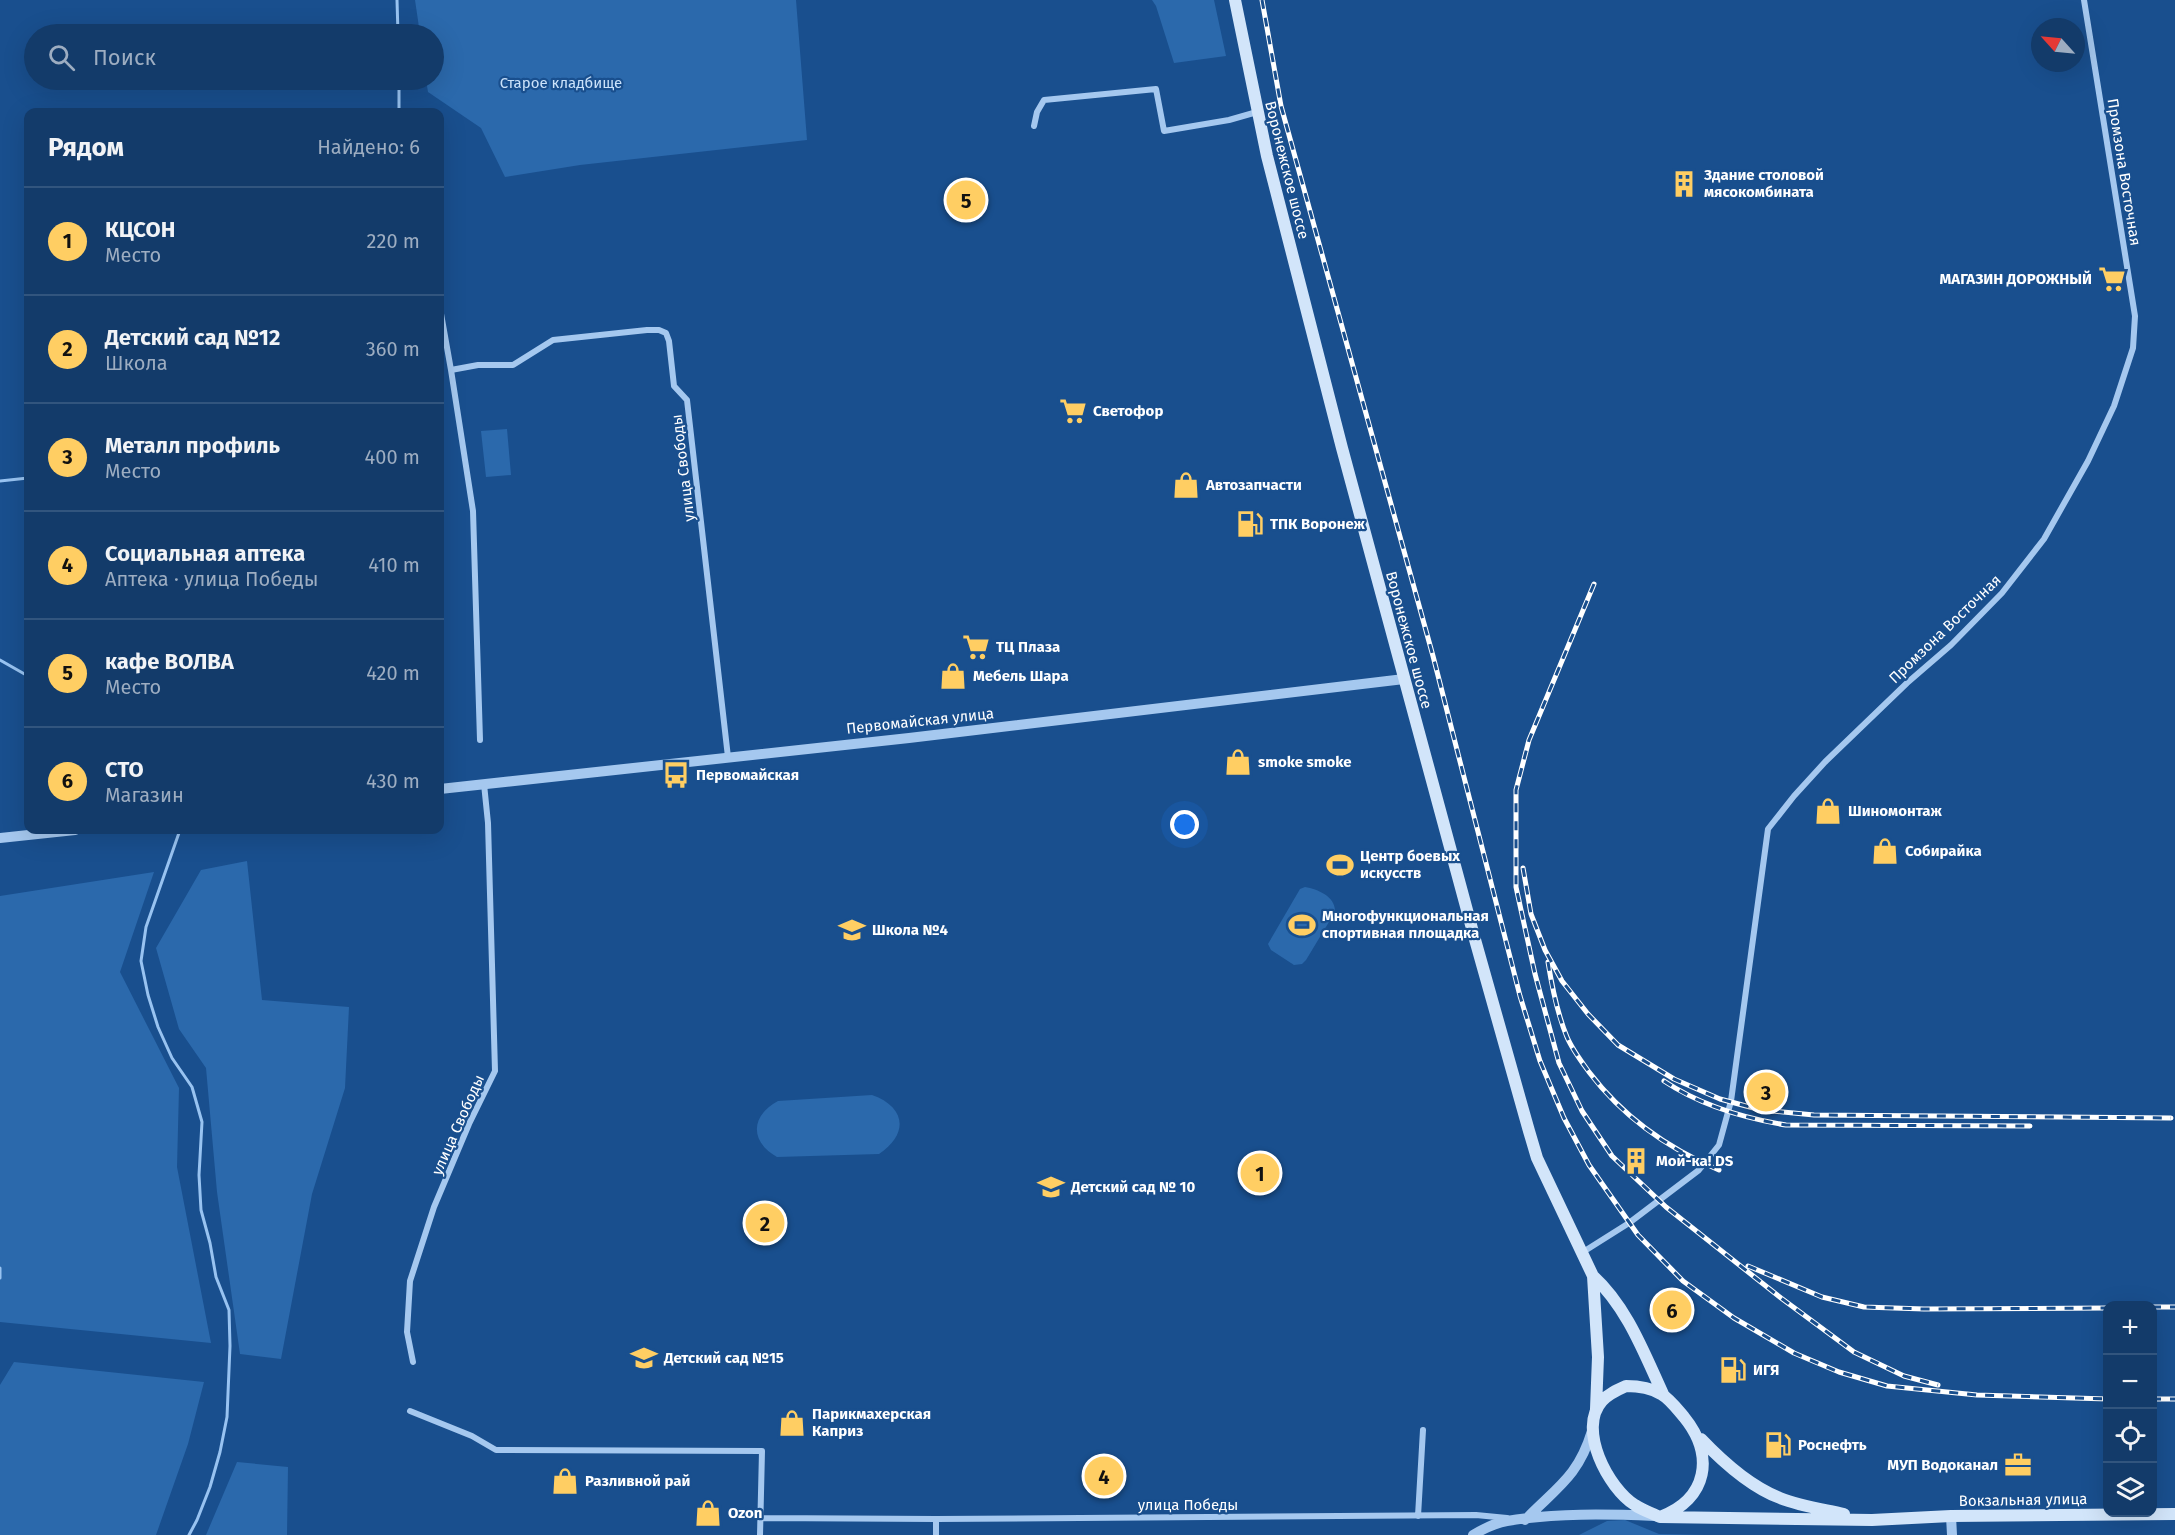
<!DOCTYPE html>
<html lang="ru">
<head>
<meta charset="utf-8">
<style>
	:root { --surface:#133b6a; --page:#204672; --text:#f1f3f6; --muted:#9dadc1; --line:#32557e; --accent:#ffce63 }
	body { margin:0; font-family:"Fira Sans",sans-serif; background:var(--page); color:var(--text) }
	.controls { position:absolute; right:18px; bottom:18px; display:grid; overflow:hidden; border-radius:12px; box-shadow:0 6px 24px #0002 }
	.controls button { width:54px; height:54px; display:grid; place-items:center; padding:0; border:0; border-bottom:2px solid var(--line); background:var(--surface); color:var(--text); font:30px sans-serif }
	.compass { position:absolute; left:2031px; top:18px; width:54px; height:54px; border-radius:50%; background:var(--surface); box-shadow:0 6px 24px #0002; rotate:297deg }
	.you { position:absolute; left:1185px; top:825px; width:21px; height:21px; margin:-15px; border:4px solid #fff; border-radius:50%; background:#1a73e8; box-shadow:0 0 0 9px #1a73e833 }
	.badge { display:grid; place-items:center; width:39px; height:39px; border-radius:50%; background:var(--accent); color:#111; font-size:20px; font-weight:700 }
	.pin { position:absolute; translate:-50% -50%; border:3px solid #fff; box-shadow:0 2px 6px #0006 }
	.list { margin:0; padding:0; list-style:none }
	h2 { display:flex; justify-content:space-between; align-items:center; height:78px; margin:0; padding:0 24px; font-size:26px }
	h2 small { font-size:20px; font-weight:400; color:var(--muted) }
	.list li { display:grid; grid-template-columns:39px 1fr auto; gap:18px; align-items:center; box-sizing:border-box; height:108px; padding:0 24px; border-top:2px solid var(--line) }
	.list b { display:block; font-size:22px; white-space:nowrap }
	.list p { margin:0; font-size:20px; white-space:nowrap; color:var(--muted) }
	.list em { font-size:20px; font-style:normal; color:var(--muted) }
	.icon { flex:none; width:33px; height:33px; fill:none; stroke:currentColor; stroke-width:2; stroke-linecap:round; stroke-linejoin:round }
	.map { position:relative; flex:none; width:2175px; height:1535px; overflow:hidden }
	.search { position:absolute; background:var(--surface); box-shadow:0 6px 24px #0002; left:24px; top:24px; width:420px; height:66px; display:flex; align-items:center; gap:15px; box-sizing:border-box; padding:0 21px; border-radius:33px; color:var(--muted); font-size:22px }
	.panel { position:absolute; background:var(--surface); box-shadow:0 6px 24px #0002; left:24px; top:108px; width:420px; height:726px; border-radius:12px }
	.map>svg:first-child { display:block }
	.green { fill:#2b69ac }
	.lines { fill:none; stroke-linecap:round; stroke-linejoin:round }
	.stream { stroke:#98c3f1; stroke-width:3 }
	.minor { stroke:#a5c8ef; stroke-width:6 }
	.tertiary { stroke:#a5c8ef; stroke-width:10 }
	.secondary { stroke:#d2e5fa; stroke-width:12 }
	.rail-casing { stroke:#fff; stroke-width:5 }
	.rail { stroke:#194f8e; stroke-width:3; stroke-dasharray:9; stroke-linecap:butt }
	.labels { text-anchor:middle; stroke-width:4.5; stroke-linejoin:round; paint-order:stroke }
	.park-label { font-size:15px; fill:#cbe2fa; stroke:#194f8e }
	.street-label { font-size:15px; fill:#fff; stroke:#194f8e }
	.poi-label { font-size:15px; font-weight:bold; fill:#fff; stroke:#194f8e; text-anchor:start }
</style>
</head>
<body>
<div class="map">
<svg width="2175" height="1535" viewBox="0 0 2175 1535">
	<rect width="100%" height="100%" fill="#194f8e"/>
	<path class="green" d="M415 0H796L807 140 580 165 505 177 481 128 428 92 426 80H434V34H420Z
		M1152 0H1214L1226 56 1174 63 1156 6Z
		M507 429 511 475 486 477 481 431Z
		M247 861 262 1000 349 1007 345 1088 312 1194 281 1359 240 1354 217 1192 206 1068 179 1029 156 948 201 870Z
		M154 872 120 972 179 1088 177 1167 211 1343 0 1322V896Z
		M1305 887C1318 889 1336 897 1335 912L1306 960 1302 964 1294 965 1271 950 1268 944 1300 889Z
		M872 1095C906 1107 909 1134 879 1154L777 1157C750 1142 750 1116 778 1101Z
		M14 1362 204 1382 188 1444 156 1535H0V1385Z
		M237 1462 288 1467 287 1535H206Z
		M1625 1520 1659 1534 1705 1535H1579L1607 1521Z"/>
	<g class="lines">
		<path class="stream" d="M397 0 398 34
			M399 80V112
			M0 481 28 478
			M0 660 28 676
			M180 830 146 927 141 961 148 995 158 1027 172 1058 192 1087 202 1122 199 1175 201 1210 210 1243 216 1277 229 1310 230 1346 227 1417 220 1452 210 1487 197 1520 189 1535
			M0 1268V1278"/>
		<path class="minor" d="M1034 126 1037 112 1044 100 1156 89 1164 131 1229 120 1257 112
			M440 308 451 370 473 511 480 740
			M451 370 478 365H513L553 340 647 330H659L666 333 669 341 674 386 687 400 728 757
			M1583 1252 1629 1223 1699 1170 1719 1145 1731 1101 1768 829 1794 796 1825 762 1907 683 1951 645 2002 593 2044 539 2088 461 2114 406 2133 348 2135 316 2084 0
			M413 1362 407 1332 410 1281 434 1207 469 1124 495 1071 488 823 484 784
			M410 1411 472 1436 496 1450 762 1451 760 1535
			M1418 1516 1423 1430
			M761 1518 936 1519 1476 1515 1507 1518
			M936 1519V1535"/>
		<path class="tertiary" d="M440 789 909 738 1404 679
			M0 838 75 830
			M1951 1516 1952 1535
			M1525 1520C1557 1487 1578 1477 1592 1431
			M1473 1535C1483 1529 1495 1523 1507 1521 1555 1513 1606 1514 1655 1516"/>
		<path class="secondary" d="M1235 0 1267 156 1342 448 1474 936 1529 1131 1537 1158 1593 1276C1627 1307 1644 1353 1663 1394
			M1593 1276 1598 1357 1596 1409
			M1626 1386C1637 1386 1651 1388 1661 1394 1670 1399 1678 1410 1684 1417 1715 1455 1708 1499 1660 1517 1652 1513 1642 1510 1635 1505 1608 1488 1577 1429 1602 1401 1608 1394 1617 1390 1626 1386Z
			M1701 1439C1722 1461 1751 1487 1780 1498 1801 1506 1822 1509 1844 1514
			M1660 1517 1872 1520 1951 1516 2175 1514"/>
		<defs>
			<path id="rail" d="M1262 0 1281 106 1433 656 1520 996 1540 1061 1564 1118 1589 1165 1638 1235 1683 1281 1734 1318 1794 1353 1839 1372 1887 1386 1977 1395 2108 1399
				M1594 584 1529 740 1516 790V887L1535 974 1559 1063 1582 1111 1612 1156 1666 1207 1781 1298 1854 1352 1904 1376 1938 1385
				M1523 868 1531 914 1545 950 1562 981 1588 1014 1618 1045 1674 1079 1720 1099 1761 1110 1814 1115 2171 1118
				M1548 962C1552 987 1557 1013 1567 1037 1572 1049 1581 1061 1589 1072 1623 1117 1667 1148 1719 1170
				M1664 1081C1700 1105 1743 1118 1786 1125L2030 1126
				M1748 1266 1822 1297 1864 1307 1924 1309 2108 1308
				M2152 1307H2175
				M2152 1399H2175"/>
		</defs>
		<use href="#rail" class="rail-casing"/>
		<use href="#rail" class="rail"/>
	</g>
	<defs>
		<symbol id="building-bare" viewBox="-9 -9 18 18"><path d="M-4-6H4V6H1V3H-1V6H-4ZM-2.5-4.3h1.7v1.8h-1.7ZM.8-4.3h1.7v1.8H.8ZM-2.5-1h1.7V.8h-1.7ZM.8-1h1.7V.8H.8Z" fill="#ffce63" stroke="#194f8e" stroke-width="2.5" paint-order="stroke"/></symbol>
		<symbol id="supermarket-bare" viewBox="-9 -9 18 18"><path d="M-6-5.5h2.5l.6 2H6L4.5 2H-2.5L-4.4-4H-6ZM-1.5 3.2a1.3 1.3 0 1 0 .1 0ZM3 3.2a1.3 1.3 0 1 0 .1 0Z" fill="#ffce63" stroke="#194f8e" stroke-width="2.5" paint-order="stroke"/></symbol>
		<symbol id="shop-bare" viewBox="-9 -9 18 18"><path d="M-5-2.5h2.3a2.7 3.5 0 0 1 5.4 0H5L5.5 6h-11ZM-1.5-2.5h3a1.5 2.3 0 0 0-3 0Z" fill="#ffce63" stroke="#194f8e" stroke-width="2.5" paint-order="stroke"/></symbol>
		<symbol id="fuel-bare" viewBox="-9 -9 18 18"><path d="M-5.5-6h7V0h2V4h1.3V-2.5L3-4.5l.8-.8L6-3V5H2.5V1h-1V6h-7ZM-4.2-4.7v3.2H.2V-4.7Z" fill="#ffce63" stroke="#194f8e" stroke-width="2.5" paint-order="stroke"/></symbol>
		<symbol id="bus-bare" viewBox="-9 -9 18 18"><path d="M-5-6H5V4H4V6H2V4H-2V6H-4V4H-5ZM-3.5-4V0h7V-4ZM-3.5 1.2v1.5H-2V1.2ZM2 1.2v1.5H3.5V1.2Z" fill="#ffce63" stroke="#194f8e" stroke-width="2.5" paint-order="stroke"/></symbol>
		<symbol id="stadium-bare" viewBox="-9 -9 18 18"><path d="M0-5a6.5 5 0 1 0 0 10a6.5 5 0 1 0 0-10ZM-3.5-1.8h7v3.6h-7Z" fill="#ffce63" stroke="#194f8e" stroke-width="2.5" paint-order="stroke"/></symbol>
		<symbol id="school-bare" viewBox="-9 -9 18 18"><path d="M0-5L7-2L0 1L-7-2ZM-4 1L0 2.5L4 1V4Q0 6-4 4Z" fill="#ffce63" stroke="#194f8e" stroke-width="2.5" paint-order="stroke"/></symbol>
		<symbol id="office-bare" viewBox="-9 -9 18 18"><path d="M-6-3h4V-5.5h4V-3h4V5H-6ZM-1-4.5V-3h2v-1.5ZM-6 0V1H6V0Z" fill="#ffce63" stroke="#194f8e" stroke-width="2.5" paint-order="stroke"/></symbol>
	</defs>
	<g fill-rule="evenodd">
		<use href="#building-bare" x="1665" y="165" width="38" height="38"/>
		<use href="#supermarket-bare" x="2093" y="260" width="38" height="38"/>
		<use href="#supermarket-bare" x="1054" y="392" width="38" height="38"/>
		<use href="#shop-bare" x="1167" y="466" width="38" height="38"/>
		<use href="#fuel-bare" x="1231" y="505" width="38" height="38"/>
		<use href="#supermarket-bare" x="957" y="628" width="38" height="38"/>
		<use href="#shop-bare" x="934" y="657" width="38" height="38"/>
		<use href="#shop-bare" x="1219" y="743" width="38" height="38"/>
		<use href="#bus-bare" x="657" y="756" width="38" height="38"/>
		<use href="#shop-bare" x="1809" y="792" width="38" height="38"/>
		<use href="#shop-bare" x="1866" y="832" width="38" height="38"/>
		<use href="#stadium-bare" x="1321" y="846" width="38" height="38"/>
		<use href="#stadium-bare" x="1283" y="906" width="38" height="38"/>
		<use href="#school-bare" x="833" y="911" width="38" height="38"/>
		<use href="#building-bare" x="1617" y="1142" width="38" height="38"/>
		<use href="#school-bare" x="1032" y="1168" width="38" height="38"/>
		<use href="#school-bare" x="625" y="1339" width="38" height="38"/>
		<use href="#fuel-bare" x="1714" y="1351" width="38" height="38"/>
		<use href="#shop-bare" x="773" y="1404" width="38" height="38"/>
		<use href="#fuel-bare" x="1759" y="1426" width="38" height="38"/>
		<use href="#office-bare" x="1999" y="1446" width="38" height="38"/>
		<use href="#shop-bare" x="546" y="1462" width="38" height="38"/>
		<use href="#shop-bare" x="689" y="1494" width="38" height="38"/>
	</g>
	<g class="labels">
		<g class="park-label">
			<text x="561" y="88">Старое кладбище</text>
		</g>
		<g class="street-label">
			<text transform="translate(1287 170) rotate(76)" y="5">Воронежское шоссе</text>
			<text transform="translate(2124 172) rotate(81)" y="5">Промзона Восточная</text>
			<text transform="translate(683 468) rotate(-97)" y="5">улица Свободы</text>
			<text transform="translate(1945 629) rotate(-44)" y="5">Промзона Восточная</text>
			<text transform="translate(1409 640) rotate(75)" y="5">Воронежское шоссе</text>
			<text transform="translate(920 721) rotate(-6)" y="5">Первомайская улица</text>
			<text transform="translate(458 1125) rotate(-66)" y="5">улица Свободы</text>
			<text transform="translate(2023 1500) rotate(-1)" y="5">Вокзальная улица</text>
			<text x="1188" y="1510">улица Победы</text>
		</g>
		<g class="poi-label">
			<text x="1704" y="180">Здание столовой<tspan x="1704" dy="17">мясокомбината</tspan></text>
			<text x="2092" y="284" text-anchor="end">МАГАЗИН ДОРОЖНЫЙ</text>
			<text x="1093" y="416">Светофор</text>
			<text x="1206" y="490">Автозапчасти</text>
			<text x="1270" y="529">ТПК Воронеж</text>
			<text x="996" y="652">ТЦ Плаза</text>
			<text x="973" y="681">Мебель Шара</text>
			<text x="1258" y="767">smoke smoke</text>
			<text x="696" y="780">Первомайская</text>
			<text x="1848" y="816">Шиномонтаж</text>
			<text x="1905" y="856">Собирайка</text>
			<text x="1360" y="861">Центр боевых<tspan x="1360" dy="17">искусств</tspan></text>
			<text x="1322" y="921">Многофункциональная<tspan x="1322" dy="17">спортивная площадка</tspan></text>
			<text x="872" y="935">Школа №4</text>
			<text x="1656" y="1166">Мой-ка! DS</text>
			<text x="1071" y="1192">Детский сад № 10</text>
			<text x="664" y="1363">Детский сад №15</text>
			<text x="1753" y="1375">ИГЯ</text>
			<text x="812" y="1419">Парикмахерская<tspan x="812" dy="17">Каприз</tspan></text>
			<text x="1798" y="1450">Роснефть</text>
			<text x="1998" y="1470" text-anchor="end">МУП Водоканал</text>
			<text x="585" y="1486">Разливной рай</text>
			<text x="728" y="1518">Ozon</text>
		</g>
	</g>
</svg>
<div class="controls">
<button>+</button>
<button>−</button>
<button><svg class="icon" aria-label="locate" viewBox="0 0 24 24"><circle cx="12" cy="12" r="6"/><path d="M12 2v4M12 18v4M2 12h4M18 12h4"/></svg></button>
<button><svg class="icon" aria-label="layers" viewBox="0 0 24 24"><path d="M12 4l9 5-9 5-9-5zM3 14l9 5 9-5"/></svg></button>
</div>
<svg class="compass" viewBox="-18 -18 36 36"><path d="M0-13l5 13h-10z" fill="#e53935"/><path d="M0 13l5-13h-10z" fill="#9dadc1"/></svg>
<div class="you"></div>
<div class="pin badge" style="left:1260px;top:1173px">1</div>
<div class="pin badge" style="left:765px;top:1223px">2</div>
<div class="pin badge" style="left:1766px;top:1092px">3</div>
<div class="pin badge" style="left:1104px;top:1476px">4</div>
<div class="pin badge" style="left:966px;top:200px">5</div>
<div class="pin badge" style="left:1672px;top:1310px">6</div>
<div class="search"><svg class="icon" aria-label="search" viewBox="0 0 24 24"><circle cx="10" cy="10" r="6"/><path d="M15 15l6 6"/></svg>Поиск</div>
<section class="panel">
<h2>Рядом<small>Найдено: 6</small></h2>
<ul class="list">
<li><span class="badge">1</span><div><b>КЦСОН</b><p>Место</p></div><em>220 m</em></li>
<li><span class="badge">2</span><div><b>Детский сад №12</b><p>Школа</p></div><em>360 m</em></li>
<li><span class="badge">3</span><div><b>Металл профиль</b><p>Место</p></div><em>400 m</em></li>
<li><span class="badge">4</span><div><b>Социальная аптека</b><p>Аптека · улица Победы</p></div><em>410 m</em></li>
<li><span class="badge">5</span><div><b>кафе ВОЛВА</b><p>Место</p></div><em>420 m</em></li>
<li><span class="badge">6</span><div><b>СТО</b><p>Магазин</p></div><em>430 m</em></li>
</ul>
</section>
</div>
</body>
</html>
